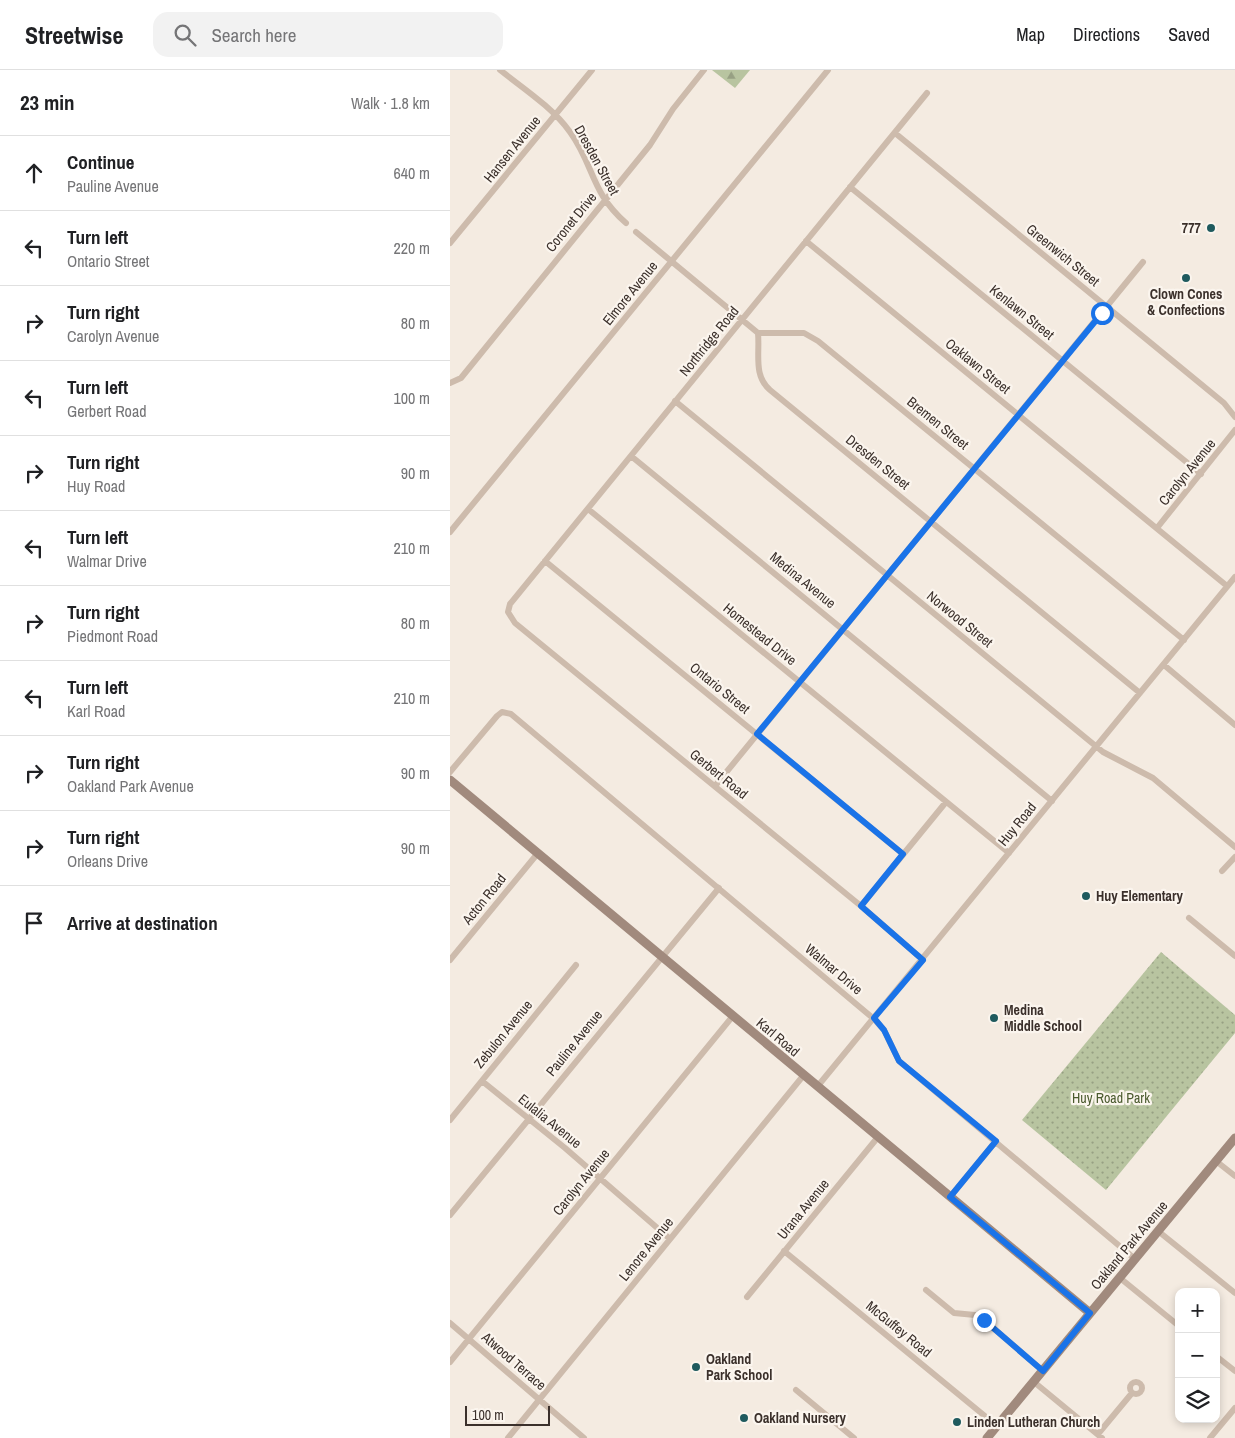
<!DOCTYPE html>
<html lang="en">
<head>
<meta charset="utf-8">
<style>
	:root { --surface:#fff; --page:#f2f2f2; --text:#202124; --muted:#757577; --line:#e0e0e0 }
	body { margin:0; font-family:"Archivo Narrow",sans-serif; background:var(--page); color:var(--text) }
	.controls { position:absolute; right:15px; bottom:15px; display:grid; overflow:hidden; border-radius:10px; box-shadow:0 2px 8px #0003 }
	.controls button { width:45px; height:45px; display:grid; place-items:center; padding:0; border:0; border-bottom:1px solid var(--line); background:var(--surface); color:var(--text); font:25px sans-serif }
	.scale { position:absolute; left:15px; bottom:12px; width:85px; box-sizing:border-box; padding-left:5px; border:2px solid #3b302b; border-top:0; font-size:14px; line-height:18px; white-space:nowrap; color:#3b302b; -webkit-text-stroke:4px #fbf5ee; paint-order:stroke }
	.stop { position:absolute; width:15px; height:15px; margin:-11px; border:4px solid #1a73e8; border-radius:50%; background:#fff }
	.stop.end { background:#1a73e8; border-color:#fff; box-shadow:0 1px 5px #0008 }
	.list { margin:0; padding:0; list-style:none }
	h2 { display:flex; justify-content:space-between; align-items:center; height:65px; margin:0; padding:0 20px; font-size:21px }
	h2 small { font-size:16px; font-weight:400; color:var(--muted) }
	.list li { display:grid; grid-template-columns:32px 1fr auto; gap:15px; align-items:center; box-sizing:border-box; height:75px; padding:0 20px; border-top:1px solid var(--line) }
	.list b { display:block; font-size:19px; white-space:nowrap }
	.list p { margin:0; font-size:16px; white-space:nowrap; color:var(--muted) }
	.list em { font-size:16px; font-style:normal; color:var(--muted) }
	.icon { flex:none; width:28px; height:28px; fill:none; stroke:currentColor; stroke-width:2; stroke-linecap:round; stroke-linejoin:round }
	.map { position:relative; flex:none; width:785px; height:1368px; overflow:hidden }
	header { display:flex; align-items:center; gap:30px; box-sizing:border-box; height:70px; padding:0 25px; background:var(--surface); border-bottom:1px solid var(--line) }
	header strong { font-size:24px }
	nav { display:flex; gap:28px; margin-inline-start:auto; font-size:18px }
	.search { width:350px; height:45px; background:var(--page); display:flex; align-items:center; gap:12px; box-sizing:border-box; padding:0 18px; border-radius:15px; color:var(--muted); font-size:19px }
	main { display:flex }
	aside { flex:1; background:var(--surface) }
	.map>svg:first-child { display:block }
	.forest { fill:url(#forest-firs) }
	.park { fill:url(#park-dots) }
	.lines { fill:none; stroke-linecap:round; stroke-linejoin:round }
	.minor { stroke:#cdbbac; stroke-width:6 }
	.secondary { stroke:#a18a7d; stroke-width:9 }
	.route { stroke:#1a73e8; stroke-width:6 }
	.poi-dot { fill:#1f5a5e; stroke:#fbf5ee; stroke-width:2 }
	.labels { text-anchor:middle; stroke-width:4.5; stroke-linejoin:round; paint-order:stroke }
	.street-label { font-size:14px; fill:#3b302b; stroke:#fbf5ee }
	.poi-label { font-size:14px; font-weight:bold; fill:#3b302b; stroke:#fbf5ee; text-anchor:start }
	.park-label { font-size:14px; fill:#4a5a2e; stroke:#fbf5ee }
</style>
</head>
<body>
<header>
<strong>Streetwise</strong>
<div class="search"><svg class="icon" aria-label="search" viewBox="0 0 24 24"><circle cx="10" cy="10" r="6"/><path d="M15 15l6 6"/></svg>Search here</div>
<nav><a>Map</a><a>Directions</a><a>Saved</a></nav>
</header>
<main>
<aside>
<h2>23 min<small>Walk · 1.8 km</small></h2>
<ul class="list">
<li><svg class="icon" aria-label="ahead" viewBox="0 0 24 24"><path d="M12 20V5M6 11l6-6 6 6"/></svg><div><b>Continue</b><p>Pauline Avenue</p></div><em>640 m</em></li>
<li><svg class="icon" aria-label="left" viewBox="0 0 24 24"><path d="M17 20v-9H6M10 6l-5 5 5 5"/></svg><div><b>Turn left</b><p>Ontario Street</p></div><em>220 m</em></li>
<li><svg class="icon" aria-label="right" viewBox="0 0 24 24"><path d="M7 20v-9h11M14 6l5 5-5 5"/></svg><div><b>Turn right</b><p>Carolyn Avenue</p></div><em>80 m</em></li>
<li><svg class="icon" aria-label="left" viewBox="0 0 24 24"><path d="M17 20v-9H6M10 6l-5 5 5 5"/></svg><div><b>Turn left</b><p>Gerbert Road</p></div><em>100 m</em></li>
<li><svg class="icon" aria-label="right" viewBox="0 0 24 24"><path d="M7 20v-9h11M14 6l5 5-5 5"/></svg><div><b>Turn right</b><p>Huy Road</p></div><em>90 m</em></li>
<li><svg class="icon" aria-label="left" viewBox="0 0 24 24"><path d="M17 20v-9H6M10 6l-5 5 5 5"/></svg><div><b>Turn left</b><p>Walmar Drive</p></div><em>210 m</em></li>
<li><svg class="icon" aria-label="right" viewBox="0 0 24 24"><path d="M7 20v-9h11M14 6l5 5-5 5"/></svg><div><b>Turn right</b><p>Piedmont Road</p></div><em>80 m</em></li>
<li><svg class="icon" aria-label="left" viewBox="0 0 24 24"><path d="M17 20v-9H6M10 6l-5 5 5 5"/></svg><div><b>Turn left</b><p>Karl Road</p></div><em>210 m</em></li>
<li><svg class="icon" aria-label="right" viewBox="0 0 24 24"><path d="M7 20v-9h11M14 6l5 5-5 5"/></svg><div><b>Turn right</b><p>Oakland Park Avenue</p></div><em>90 m</em></li>
<li><svg class="icon" aria-label="right" viewBox="0 0 24 24"><path d="M7 20v-9h11M14 6l5 5-5 5"/></svg><div><b>Turn right</b><p>Orleans Drive</p></div><em>90 m</em></li>
<li><svg class="icon" aria-label="arrive" viewBox="0 0 24 24"><path d="M6 21V4h12l-3 4 3 4H6"/></svg><div><b>Arrive at destination</b></div></li>
</ul>
</aside>
<div class="map">
<svg width="785" height="1368" viewBox="0 0 785 1368">
	<defs>
		<pattern id="forest-firs" width="22" height="20" patternUnits="userSpaceOnUse" patternTransform="scale(1.25)"><rect width="22" height="20" fill="#b8c4a0"/><path d="M5 1l3.5 6h-7zM16 11l3.5 6h-7z" fill="#97a083"/></pattern>
		<pattern id="park-dots" width="8" height="8" patternUnits="userSpaceOnUse" patternTransform="scale(1.25)"><rect width="8" height="8" fill="#b8c4a0"/><path d="M2 2h.1M6 6h.1" fill="none" stroke="#97a083" stroke-width="1.8" stroke-linecap="round"/></pattern>
	</defs>
	<rect width="100%" height="100%" fill="#f4ebe1"/>
	<path class="forest" d="M262 0H300L285 18Z"/>
	<path class="park" d="M711 882 785 945V963L656 1120 572 1050Z"/>
	<g class="lines">
		<path class="minor" d="M50 0C74 19 102 37 120 62 144 95 141 123 176 153
			M445 63 774 333 785 347
			M400 117 751 404
			M186 162 308 263C310 284 303 305 320 320L690 623
			M356 171 777 516
			M0 173 142 0
			M308 263H354L368 271 734 570
			M0 313 11 308 200 75 223 39 254 0
			M225 331 653 682 703 708 785 777
			M181 386 602 731
			M138 439 559 783
			M707 458 785 360
			M0 462 378 0
			M95 491 453 784
			M714 595 785 655
			M0 702 47 646 52 642 61 644 424 949 434 960 449 991 685 1189
			M265 716 693 192
			M772 801 785 787
			M411 836 496 732
			M739 848 785 886
			M0 890 88 783
			M473 890 411 836 65 553 58 542 60 534 477 23
			M32 1011 115 1078 220 1169
			M367 1017 785 507
			M0 1050 126 895
			M766 1091 785 1106
			M500 1127 546 1071
			M0 1145 269 818
			M708 1161 785 1223
			M334 1181 547 1356
			M670 1208 729 1256
			M476 1220 504 1243 525 1245 534 1250 593 1301
			M297 1227 428 1067
			M0 1253 134 1368
			M766 1286 785 1301
			M0 1292 282 947
			M680 1318a6 6 0 1 1 12 0a6 6 0 1 1-12 0Z
			M584 1312 652 1368
			M346 1320 404 1368
			M648 1364 682 1323
			M58 1368 353 1006
			M760 1368 785 1338"/>
		<path class="secondary" d="M0 710 640 1243
			M537 1368 785 1068"/>
	</g>
	<g class="lines">
		<path class="route" d="M534 1250 593 1301 640 1243 500 1127 546 1071 449 991 434 960 424 948 473 890 411 836 453 784 307 664 652 243"/>
	</g>
	<g class="poi-dot">
		<circle cx="761" cy="158" r="5"/>
		<circle cx="736" cy="208" r="5"/>
		<circle cx="636" cy="826" r="5"/>
		<circle cx="544" cy="948" r="5"/>
		<circle cx="246" cy="1297" r="5"/>
		<circle cx="294" cy="1348" r="5"/>
		<circle cx="507" cy="1352" r="5"/>
	</g>
	<g class="labels">
		<g class="street-label">
			<text transform="translate(62 79) rotate(-51)" y="5">Hansen Avenue</text>
			<text transform="translate(147 90) rotate(61)" y="5">Dresden Street</text>
			<text transform="translate(121 152) rotate(-51)" y="5">Coronet Drive</text>
			<text transform="translate(613 185) rotate(39)" y="5">Greenwich Street</text>
			<text transform="translate(180 223) rotate(-51)" y="5">Elmore Avenue</text>
			<text transform="translate(572 242) rotate(39)" y="5">Kenlawn Street</text>
			<text transform="translate(259 271) rotate(-51)" y="5">Northridge Road</text>
			<text transform="translate(528 296) rotate(39)" y="5">Oaklawn Street</text>
			<text transform="translate(488 353) rotate(39)" y="5">Bremen Street</text>
			<text transform="translate(428 392) rotate(39)" y="5">Dresden Street</text>
			<text transform="translate(737 402) rotate(-51)" y="5">Carolyn Avenue</text>
			<text transform="translate(353 510) rotate(39)" y="5">Medina Avenue</text>
			<text transform="translate(510 549) rotate(39)" y="5">Norwood Street</text>
			<text transform="translate(310 564) rotate(39)" y="5">Homestead Drive</text>
			<text transform="translate(270 618) rotate(39)" y="5">Ontario Street</text>
			<text transform="translate(269 704) rotate(39)" y="5">Gerbert Road</text>
			<text transform="translate(567 754) rotate(-51)" y="5">Huy Road</text>
			<text transform="translate(34 829) rotate(-51)" y="5">Acton Road</text>
			<text transform="translate(384 899) rotate(40)" y="5">Walmar Drive</text>
			<text transform="translate(53 964) rotate(-51)" y="5">Zebulon Avenue</text>
			<text transform="translate(328 967) rotate(40)" y="5">Karl Road</text>
			<text transform="translate(124 973) rotate(-51)" y="5">Pauline Avenue</text>
			<text transform="translate(100 1051) rotate(39)" y="5">Eulalia Avenue</text>
			<text transform="translate(131 1112) rotate(-51)" y="5">Carolyn Avenue</text>
			<text transform="translate(353 1139) rotate(-51)" y="5">Urana Avenue</text>
			<text transform="translate(679 1175) rotate(-50)" y="5">Oakland Park Avenue</text>
			<text transform="translate(196 1179) rotate(-51)" y="5">Lenore Avenue</text>
			<text transform="translate(449 1259) rotate(39)" y="5">McGuffey Road</text>
			<text transform="translate(64 1291) rotate(41)" y="5">Atwood Terrace</text>
		</g>
		<g class="poi-label">
			<text x="751" y="163" text-anchor="end">777</text>
			<text x="736" y="229" text-anchor="middle">Clown Cones<tspan x="736" dy="16">&amp; Confections</tspan></text>
			<text x="646" y="831">Huy Elementary</text>
			<text x="554" y="945">Medina<tspan x="554" dy="16">Middle School</tspan></text>
			<text x="256" y="1294">Oakland<tspan x="256" dy="16">Park School</tspan></text>
			<text x="304" y="1353">Oakland Nursery</text>
			<text x="517" y="1357">Linden Lutheran Church</text>
		</g>
		<g class="park-label">
			<text x="661" y="1033">Huy Road Park</text>
		</g>
	</g>
</svg>
<div class="controls">
<button>+</button>
<button>−</button>
<button><svg class="icon" aria-label="layers" viewBox="0 0 24 24"><path d="M12 4l9 5-9 5-9-5zM3 14l9 5 9-5"/></svg></button>
</div>
<div class="scale">100 m</div>
<div class="stop" style="left:652px;top:243px"></div>
<div class="stop end" style="left:534px;top:1250px"></div>
</div>
</main>
</body>
</html>
